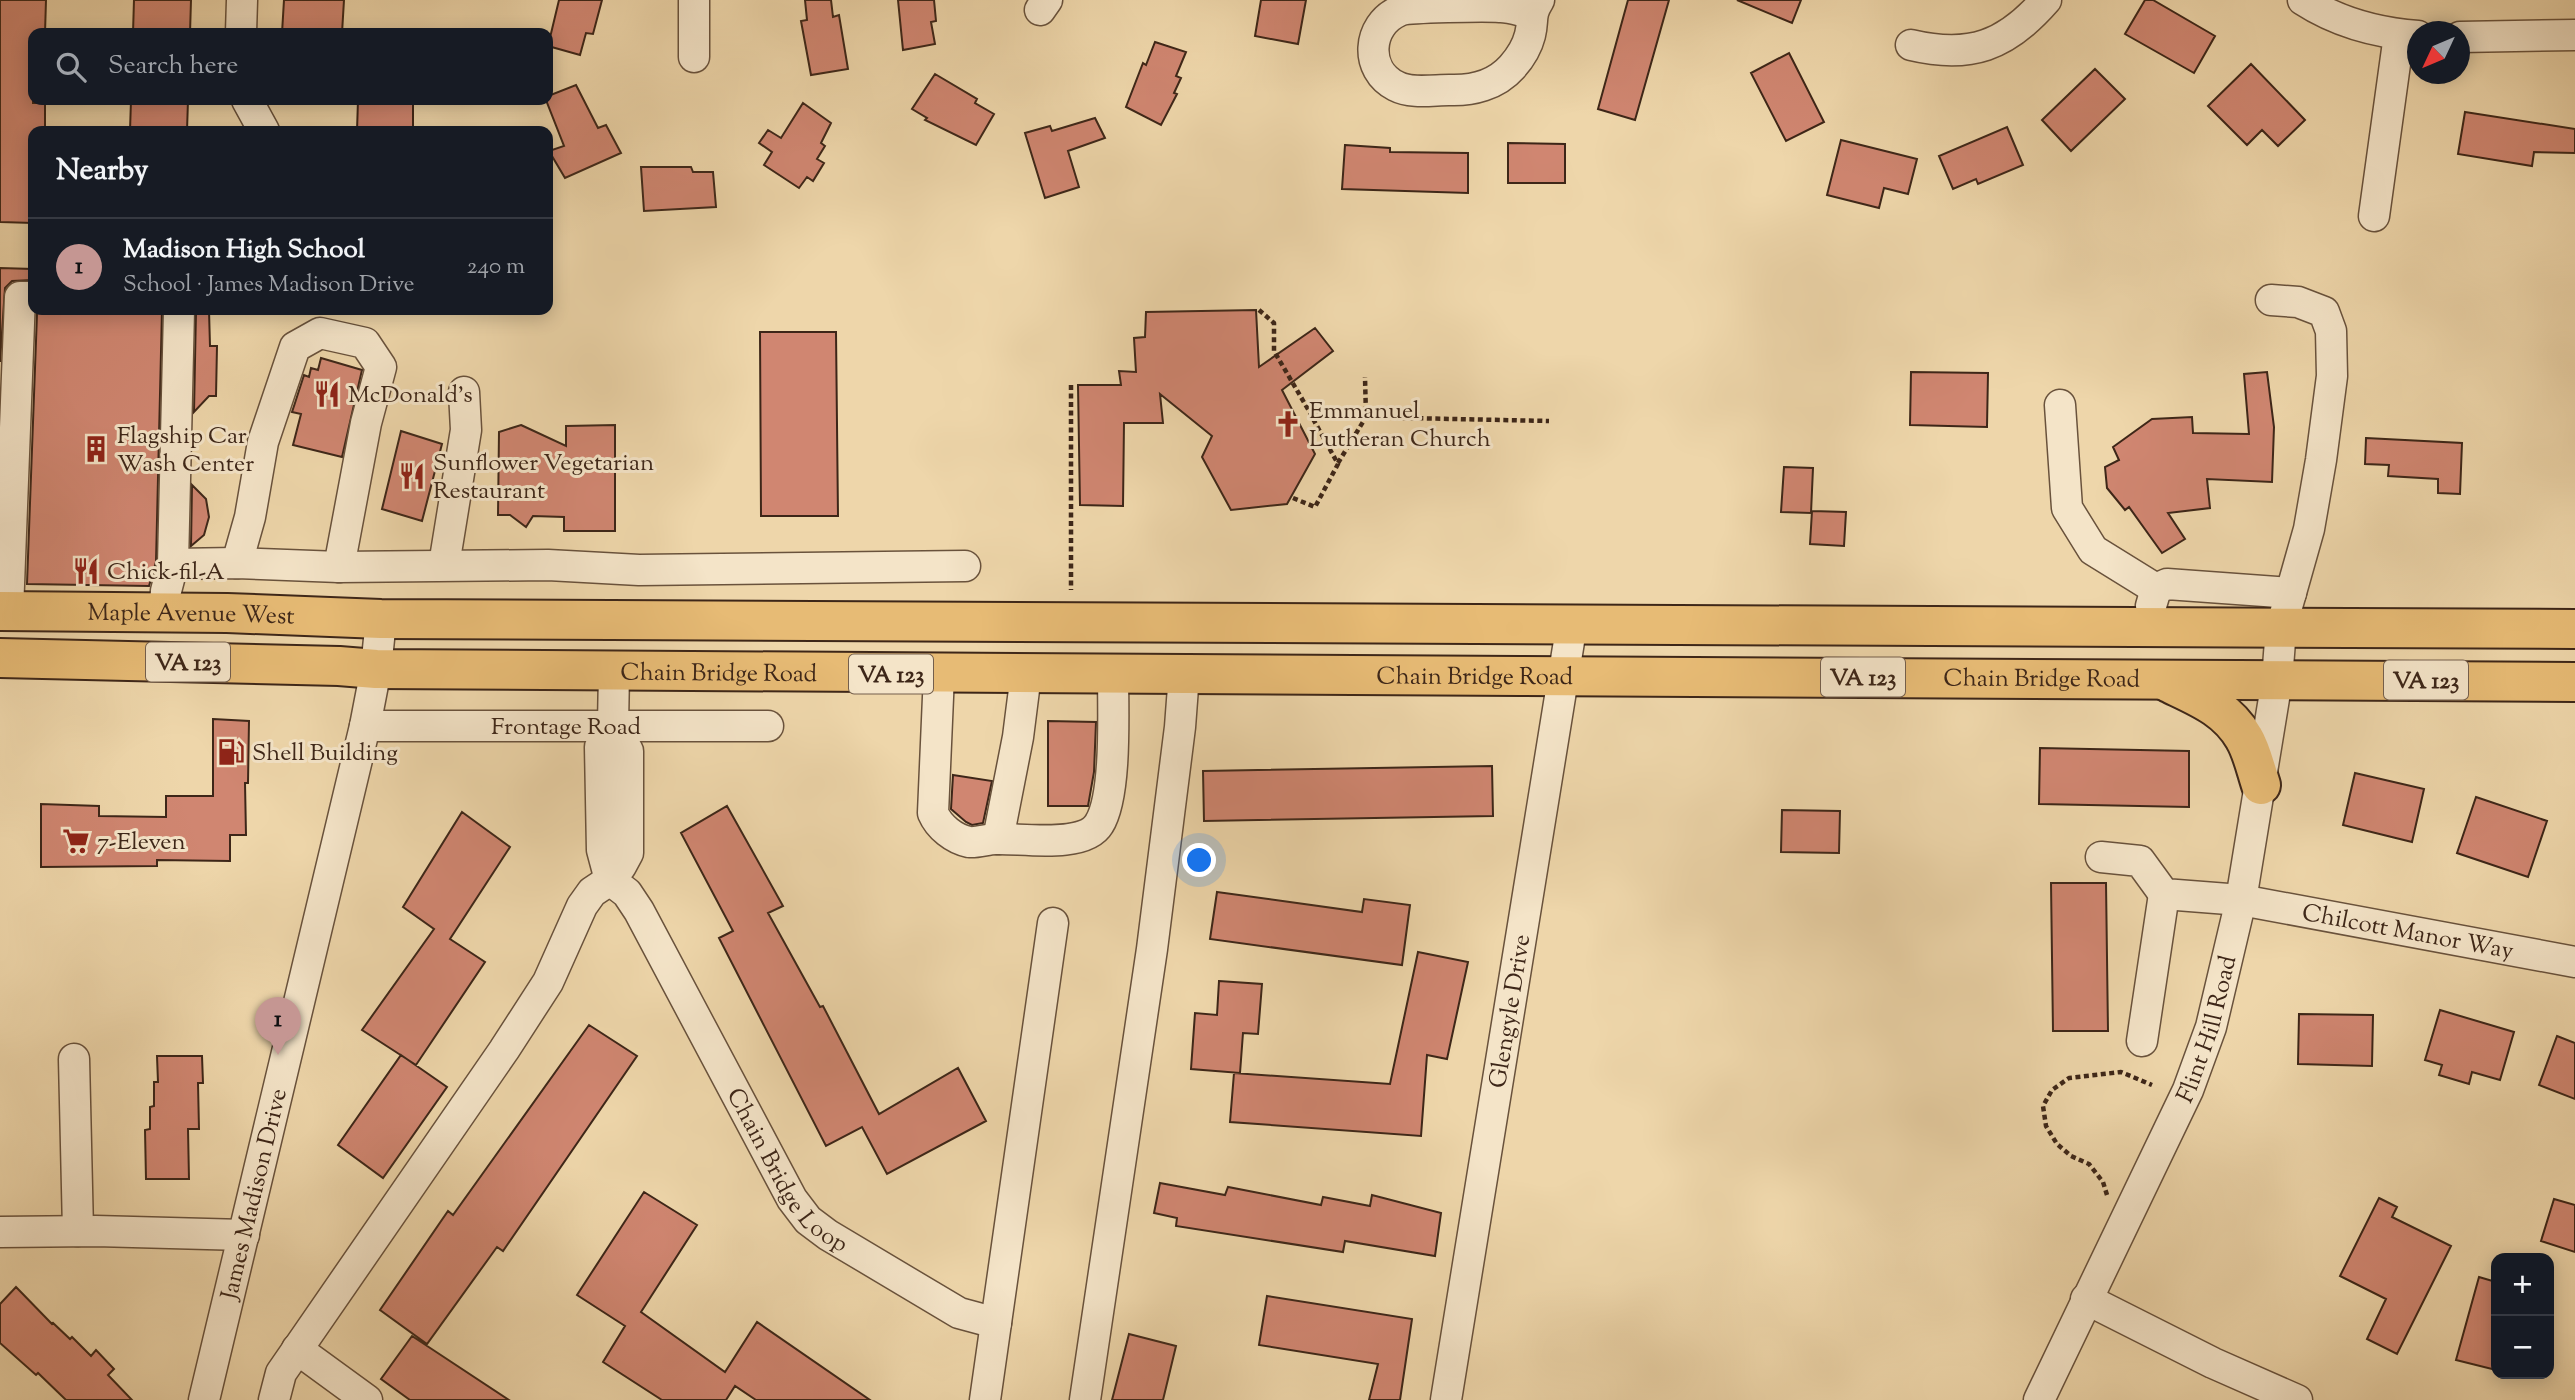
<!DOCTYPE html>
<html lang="en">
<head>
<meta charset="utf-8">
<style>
	:root { --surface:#171b24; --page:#242831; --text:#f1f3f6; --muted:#9ea1a6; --line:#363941; --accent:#c59692 }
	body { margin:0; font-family:"Sorts Mill Goudy",serif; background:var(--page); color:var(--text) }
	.controls { position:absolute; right:21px; bottom:21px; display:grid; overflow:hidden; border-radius:14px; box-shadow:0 4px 18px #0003 }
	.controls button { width:63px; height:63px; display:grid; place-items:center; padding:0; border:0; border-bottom:2px solid var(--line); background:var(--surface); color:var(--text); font:35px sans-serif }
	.compass { position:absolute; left:2407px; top:21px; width:63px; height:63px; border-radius:50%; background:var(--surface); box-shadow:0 4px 18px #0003; rotate:226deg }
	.you { position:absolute; left:1200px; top:861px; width:24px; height:24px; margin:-18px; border:5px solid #fff; border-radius:50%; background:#1a73e8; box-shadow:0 0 0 10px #1a73e833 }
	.badge { display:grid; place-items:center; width:46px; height:46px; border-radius:50%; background:var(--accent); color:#111; font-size:23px; font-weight:700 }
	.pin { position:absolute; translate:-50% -58px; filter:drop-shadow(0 2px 4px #0008) }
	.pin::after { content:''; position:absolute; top:37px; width:24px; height:21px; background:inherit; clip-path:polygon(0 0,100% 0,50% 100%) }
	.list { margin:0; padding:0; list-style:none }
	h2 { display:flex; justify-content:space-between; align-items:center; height:91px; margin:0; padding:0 28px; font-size:30px }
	h2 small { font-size:23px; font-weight:400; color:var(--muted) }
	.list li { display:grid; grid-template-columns:46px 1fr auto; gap:21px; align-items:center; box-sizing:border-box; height:98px; padding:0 28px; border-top:2px solid var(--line) }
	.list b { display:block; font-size:26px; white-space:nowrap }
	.list p { margin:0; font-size:23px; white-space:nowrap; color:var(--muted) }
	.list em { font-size:23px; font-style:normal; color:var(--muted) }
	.icon { flex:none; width:38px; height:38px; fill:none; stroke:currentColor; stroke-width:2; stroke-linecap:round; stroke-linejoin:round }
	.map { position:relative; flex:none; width:2575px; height:1400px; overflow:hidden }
	.search { position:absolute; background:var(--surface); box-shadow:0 4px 18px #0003; left:28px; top:28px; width:525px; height:77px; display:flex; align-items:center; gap:18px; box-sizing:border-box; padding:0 24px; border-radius:14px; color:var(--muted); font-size:26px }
	.panel { position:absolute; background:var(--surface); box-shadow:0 4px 18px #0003; left:28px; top:126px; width:525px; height:189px; border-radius:14px }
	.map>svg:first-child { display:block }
	.building { fill:#d08671; stroke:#3d2618; stroke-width:2 }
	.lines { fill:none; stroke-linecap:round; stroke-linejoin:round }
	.minor-casing { stroke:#69523c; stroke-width:33 }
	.major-casing { stroke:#3d2618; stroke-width:42 }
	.path { stroke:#3d2618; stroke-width:4.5; stroke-dasharray:5 3.5; stroke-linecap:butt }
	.minor { stroke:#f4e4c8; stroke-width:30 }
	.major { stroke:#e7bb75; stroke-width:38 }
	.labels { text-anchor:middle; stroke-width:6; stroke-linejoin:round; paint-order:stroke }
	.shield { fill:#f4e4c8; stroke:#745f4d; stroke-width:2 }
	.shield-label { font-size:23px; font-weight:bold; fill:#3d2618 }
	.poi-label { font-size:24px; fill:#3d2618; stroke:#f4e4c8; text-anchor:start }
	.street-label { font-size:24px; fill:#3d2618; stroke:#f4e4c8 }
</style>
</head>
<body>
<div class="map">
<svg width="2575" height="1400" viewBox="0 0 2575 1400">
	<rect width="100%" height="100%" fill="#eed6aa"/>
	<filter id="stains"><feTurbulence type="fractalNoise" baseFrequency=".00286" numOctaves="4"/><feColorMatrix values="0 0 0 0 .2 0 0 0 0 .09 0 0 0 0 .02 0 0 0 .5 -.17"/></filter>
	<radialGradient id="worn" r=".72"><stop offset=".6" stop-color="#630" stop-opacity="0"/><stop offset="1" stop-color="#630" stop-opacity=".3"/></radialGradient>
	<path class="building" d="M0 0H46L45 33H33V103H45V131H33V223L0 222Z
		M134 0H191L190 33H133Z
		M284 0H344L342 33H282Z
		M559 0H602L593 34 586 33 580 55 548 46Z
		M805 0H831L833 17 839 15 848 69 811 75 801 21 807 20Z
		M898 0H934L936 21 931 22 935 44 903 50Z
		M1261 0H1306L1298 44 1255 36Z
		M1628 0H1669L1635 120 1598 109Z
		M1737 0H1801L1792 23Z
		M2145 0H2153L2215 36 2194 73 2125 34Z
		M1155 42 1186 52 1176 76 1181 78 1174 93 1177 94 1161 125 1126 107 1143 63 1146 65Z
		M1789 53 1824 122 1786 141 1751 73Z
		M2251 64 2305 120 2278 146 2262 130 2247 145 2208 106Z
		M2095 69 2125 99 2071 151 2042 120Z
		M935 74 977 99 975 103 994 114 976 145 925 120 927 118 912 109Z
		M576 85 598 128 606 125 621 153 565 178 549 151 564 146 546 100 548 96Z
		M131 100H188L187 131H130Z
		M358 100H413V131H357Z
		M803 103 831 123 821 143 825 146 817 159 824 163 813 181 807 177 799 188 764 165 772 152 759 143 768 130 781 138Z
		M2465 112 2575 129V153L2534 152 2532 166 2458 154Z
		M1095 118 1105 138 1068 151 1079 187 1045 198 1025 133 1050 126 1052 131Z
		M2007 127 2023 165 1978 184 1976 179 1953 189 1939 156Z
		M1841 140 1917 159 1908 194 1884 188 1879 208 1827 195Z
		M1508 143 1565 144V183H1508Z
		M1345 145 1390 148V152L1468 153V193L1342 189Z
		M641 167H691L693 172H713L716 207 644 211Z
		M0 268 33 269V280L12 281 5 288 0 362Z
		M44 310H162L156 562 149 586 27 584 37 314Z
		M196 310H209L210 346H217L216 396H209L194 412Z
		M1256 310 1259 367 1315 328 1333 351 1282 390 1315 454 1287 504 1231 510 1202 457 1212 436 1160 394 1163 423H1124L1123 506 1080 505 1078 385H1121L1119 371 1136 372 1134 338 1145 337 1146 312Z
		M760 332H836L838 516H761Z
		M321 358 362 370 342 457 293 445 301 414 292 412 295 403 304 375 309 377 311 368 318 370Z
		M1911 372 1988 373 1987 427 1910 425Z
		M2267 372 2274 427 2272 482 2207 479 2210 508 2168 513 2185 539 2162 553 2129 507 2125 510 2107 488 2105 467 2119 460 2113 447 2152 419 2192 417 2193 433 2249 434 2244 374Z
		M521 425 566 446V426L615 425V531H564V517L533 516 526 527 510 515H498L499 432Z
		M401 431 442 444 422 521 382 509Z
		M2366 438 2462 443 2460 494 2438 493V479L2388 476 2389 465 2365 464Z
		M1784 467 1813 468 1811 513 1781 512Z
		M192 485 206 499 209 517 204 535 191 546Z
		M1812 511 1846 512 1844 546 1810 544Z
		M213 719 249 721 248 783H245L246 835H230V861L157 860V866L41 867V804L99 806V816L166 817V796H213Z
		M1048 721 1096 722 1094 772 1088 806H1048Z
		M2040 748 2189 751V807L2039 804Z
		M1492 766 1493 816 1204 821 1203 771Z
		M2355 773 2424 789 2412 842 2343 825Z
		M953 775 992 781 983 823 972 825 966 822 951 809Z
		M2476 797 2547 821 2528 877 2457 853Z
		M727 806 783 906 768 913 820 1007 823 1006 879 1114 958 1068 986 1121 887 1174 862 1127 826 1146 719 938 733 931 681 833Z
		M1782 810 1840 811 1839 853 1781 852Z
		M462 812 510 847 450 939 485 962 416 1065 362 1030 434 929 403 907Z
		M2051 883H2106L2108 1031H2053Z
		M1217 892 1362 912 1364 899 1410 905 1402 965 1210 939Z
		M1418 952 1468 962 1447 1059 1427 1055 1421 1136 1230 1122 1234 1073 1390 1084Z
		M1219 981 1262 984 1258 1034 1243 1033 1240 1073 1191 1069 1195 1013 1217 1015Z
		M2440 1010 2514 1032 2500 1080 2472 1072 2469 1084 2439 1075 2442 1065 2425 1060Z
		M2299 1014 2373 1015 2372 1066 2298 1064Z
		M589 1025 637 1056 503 1251 497 1247 427 1344 380 1310 448 1211 453 1215Z
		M2557 1036 2575 1043V1099L2539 1085Z
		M401 1055 447 1087 383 1178 338 1145Z
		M157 1056H202L203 1083H198L199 1129H188L189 1179H146L145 1130 150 1129V1107L154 1106V1082H158Z
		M1160 1183 1225 1195 1228 1187 1321 1205 1323 1197 1370 1206 1372 1195 1441 1213 1435 1256 1345 1241 1343 1252 1176 1226 1177 1218 1154 1213Z
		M644 1192 697 1225 641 1312 725 1372 757 1322 870 1400H756L735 1386 726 1400H662L603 1362 625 1326 577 1295Z
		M2379 1198 2397 1207 2392 1217 2451 1246 2397 1354 2367 1339 2386 1299 2340 1276Z
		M2554 1199 2575 1205V1252L2541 1241Z
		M2479 1277 2496 1282V1370L2456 1360Z
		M16 1287 52 1324 53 1323 70 1339 72 1337 91 1356 96 1350 114 1369 108 1375 132 1400H66L38 1373 36 1375 0 1343V1304Z
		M1267 1296 1412 1319 1400 1400H1369L1378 1364 1259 1345Z
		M1129 1334 1176 1346 1163 1400H1112Z
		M412 1336 509 1400H410L381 1379Z"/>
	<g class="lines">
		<defs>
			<g id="minor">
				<path d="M694 0V57"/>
				<path d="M2303 0C2337 22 2377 33 2418 36"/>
				<path d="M1040 10 1047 0"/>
				<path d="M1531 13C1521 11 1510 7 1500 7 1486 6 1408 7 1399 11 1367 25 1364 70 1396 86 1411 94 1433 90 1449 90 1472 91 1496 85 1512 67 1520 58 1527 47 1530 35 1534 19 1529 16 1539 0"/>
				<path d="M241 33 242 0"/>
				<path d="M2460 37 2575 35"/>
				<path d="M1911 45C1970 59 2006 46 2046 0"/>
				<path d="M247 100 264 131"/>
				<path d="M2374 216 2399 35"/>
				<path d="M2060 405 2067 508 2093 550 2156 589"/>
				<path d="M237 563 250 517 263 442 295 347 320 333 365 343 381 367 366 423 339 567"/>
				<path d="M173 564 179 310"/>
				<path d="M444 565 466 430 464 392"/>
				<path d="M2151 606 2156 589 2167 584 2291 593"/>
				<path d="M8 611 20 297H33"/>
				<path d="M164 613 166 591 173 564 237 563 339 567 548 565 639 570 965 566"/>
				<path id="s1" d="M614 672 613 725 600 747 602 850 610 880 627 893 639 911 792 1199 808 1220 828 1235 959 1313 996 1323"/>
				<path d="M939 674 933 813C939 827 954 839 969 842 977 843 988 839 996 839 1021 838 1084 849 1099 824 1117 796 1113 709 1113 674"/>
				<path id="s2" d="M365 726H768"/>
				<path d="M998 839 1018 737 1026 674"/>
				<path id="s3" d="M2101 857 2140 861 2164 894 2241 900 2575 962"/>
				<path d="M2142 1041 2164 894"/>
				<path d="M74 1059 78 1231"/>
				<path d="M0 1232 96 1231 244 1235"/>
				<path d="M2086 1299 2213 1363 2297 1400"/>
				<path d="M297 1349 367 1400"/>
				<path id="s4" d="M204 1400 365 726 376 669 381 619"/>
				<path d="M274 1400 281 1373 504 1050 548 982 582 906 592 892 610 880 621 866 628 853V751L613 725"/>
				<path d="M985 1400 1053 923"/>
				<path d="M1085 1400 1152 949 1180 727 1184 674"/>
				<path id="s5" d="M1446 1400 1572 623"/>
				<path id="s6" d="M2039 1400 2188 1090 2211 1027 2241 900 2277 680 2281 628 2309 529 2321 460 2332 376 2331 331 2324 312 2298 302 2271 300"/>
			</g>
			<g id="major">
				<path id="s7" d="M0 611 227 613 381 619 2575 629"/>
				<path id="s8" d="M0 658 339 666 376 669C1109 678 1842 674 2575 682"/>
				<path d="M2169 683C2198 697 2227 708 2244 738 2252 751 2256 770 2261 785"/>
			</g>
		</defs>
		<use href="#minor" class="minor-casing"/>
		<use href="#major" class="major-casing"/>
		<path class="path" d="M1259 310 1274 323V351L1312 416 1549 421
			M1071 385V590
			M1338 463 1366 417 1365 377
			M1293 498 1315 507 1338 464 1312 417
			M2107 1195 2103 1182 2089 1164 2071 1156 2057 1144 2046 1126 2043 1106 2052 1090 2069 1078 2121 1072 2152 1085"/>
		<use href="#minor" class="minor"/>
		<use href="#major" class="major"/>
	</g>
	<defs>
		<symbol id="restaurant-bare" viewBox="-9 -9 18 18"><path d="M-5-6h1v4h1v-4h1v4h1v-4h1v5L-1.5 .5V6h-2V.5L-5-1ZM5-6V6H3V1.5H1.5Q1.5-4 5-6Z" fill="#8f2418" stroke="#f4e4c8" stroke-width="2.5" paint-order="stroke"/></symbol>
		<symbol id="church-bare" viewBox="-9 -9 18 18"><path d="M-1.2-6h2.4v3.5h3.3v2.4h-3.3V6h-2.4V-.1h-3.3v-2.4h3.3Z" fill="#8f2418" stroke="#f4e4c8" stroke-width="2.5" paint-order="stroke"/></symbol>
		<symbol id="building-bare" viewBox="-9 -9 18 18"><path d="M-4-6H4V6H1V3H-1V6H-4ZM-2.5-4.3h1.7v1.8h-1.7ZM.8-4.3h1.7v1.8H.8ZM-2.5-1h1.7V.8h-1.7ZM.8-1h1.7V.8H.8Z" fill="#8f2418" stroke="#f4e4c8" stroke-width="2.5" paint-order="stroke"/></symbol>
		<symbol id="fuel-bare" viewBox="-9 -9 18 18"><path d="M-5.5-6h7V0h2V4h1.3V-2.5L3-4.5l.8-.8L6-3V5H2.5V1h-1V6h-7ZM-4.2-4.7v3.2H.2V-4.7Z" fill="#8f2418" stroke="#f4e4c8" stroke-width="2.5" paint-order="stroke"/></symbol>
		<symbol id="supermarket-bare" viewBox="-9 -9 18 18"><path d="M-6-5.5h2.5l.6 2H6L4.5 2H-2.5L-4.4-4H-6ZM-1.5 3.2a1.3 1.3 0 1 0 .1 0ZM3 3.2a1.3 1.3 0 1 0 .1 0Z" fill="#8f2418" stroke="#f4e4c8" stroke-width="2.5" paint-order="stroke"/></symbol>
	</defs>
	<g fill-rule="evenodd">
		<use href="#restaurant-bare" x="308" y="375" width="38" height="38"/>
		<use href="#church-bare" x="1269" y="405" width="38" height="38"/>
		<use href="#building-bare" x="77" y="430" width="38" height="38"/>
		<use href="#restaurant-bare" x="393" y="457" width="38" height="38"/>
		<use href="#restaurant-bare" x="67" y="552" width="38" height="38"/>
		<use href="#fuel-bare" x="212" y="733" width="38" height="38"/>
		<use href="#supermarket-bare" x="57" y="822" width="38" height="38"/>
	</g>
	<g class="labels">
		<g class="shield">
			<rect x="146" y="642.5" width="84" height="39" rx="5"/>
			<rect x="849" y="654.5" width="84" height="39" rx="5"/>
			<rect x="1821" y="657.5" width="84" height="39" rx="5"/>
			<rect x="2384" y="660.5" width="84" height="39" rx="5"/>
		</g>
		<g class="shield-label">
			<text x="188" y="670">VA 123</text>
			<text x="891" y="682">VA 123</text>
			<text x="1863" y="685">VA 123</text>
			<text x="2426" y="688">VA 123</text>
		</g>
		<g class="poi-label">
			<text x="348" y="402">McDonald's</text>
			<text x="1309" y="418">Emmanuel<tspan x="1309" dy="28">Lutheran Church</tspan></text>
			<text x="117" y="443">Flagship Car<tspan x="117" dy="28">Wash Center</tspan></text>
			<text x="433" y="470">Sunflower Vegetarian<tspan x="433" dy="28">Restaurant</tspan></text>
			<text x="107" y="579">Chick-fil-A</text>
			<text x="252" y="760">Shell Building</text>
			<text x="97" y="849">7-Eleven</text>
		</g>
		<g class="street-label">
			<text dy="8" stroke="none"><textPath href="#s7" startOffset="191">Maple Avenue West</textPath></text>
			<text dy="8" stroke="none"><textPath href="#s8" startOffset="719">Chain Bridge Road</textPath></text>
			<text dy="8" stroke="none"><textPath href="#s8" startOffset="1475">Chain Bridge Road</textPath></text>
			<text dy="8" stroke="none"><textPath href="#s8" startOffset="2042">Chain Bridge Road</textPath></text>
			<text dy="8" stroke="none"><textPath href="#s2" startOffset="201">Frontage Road</textPath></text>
			<text dy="8" stroke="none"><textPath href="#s3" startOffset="327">Chilcott Manor Way</textPath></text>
			<text dy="8" stroke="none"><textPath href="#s5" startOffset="394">Glengyle Drive</textPath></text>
			<text dy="8" stroke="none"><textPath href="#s6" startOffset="408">Flint Hill Road</textPath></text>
			<text dy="8" stroke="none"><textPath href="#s1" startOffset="556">Chain Bridge Loop</textPath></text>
			<text dy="8" stroke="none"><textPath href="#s4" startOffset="212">James Madison Drive</textPath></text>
		</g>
	</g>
	<rect width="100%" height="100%" filter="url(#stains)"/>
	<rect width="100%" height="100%" fill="url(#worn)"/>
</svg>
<div class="controls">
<button>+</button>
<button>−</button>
</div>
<svg class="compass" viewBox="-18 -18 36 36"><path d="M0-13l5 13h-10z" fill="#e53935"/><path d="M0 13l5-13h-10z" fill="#9ea1a6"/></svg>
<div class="you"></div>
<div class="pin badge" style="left:278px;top:1055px">1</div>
<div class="search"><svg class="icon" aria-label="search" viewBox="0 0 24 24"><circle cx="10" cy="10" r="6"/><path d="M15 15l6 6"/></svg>Search here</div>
<section class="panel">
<h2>Nearby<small></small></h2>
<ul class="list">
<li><span class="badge">1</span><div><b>Madison High School</b><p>School · James Madison Drive</p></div><em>240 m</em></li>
</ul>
</section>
</div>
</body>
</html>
